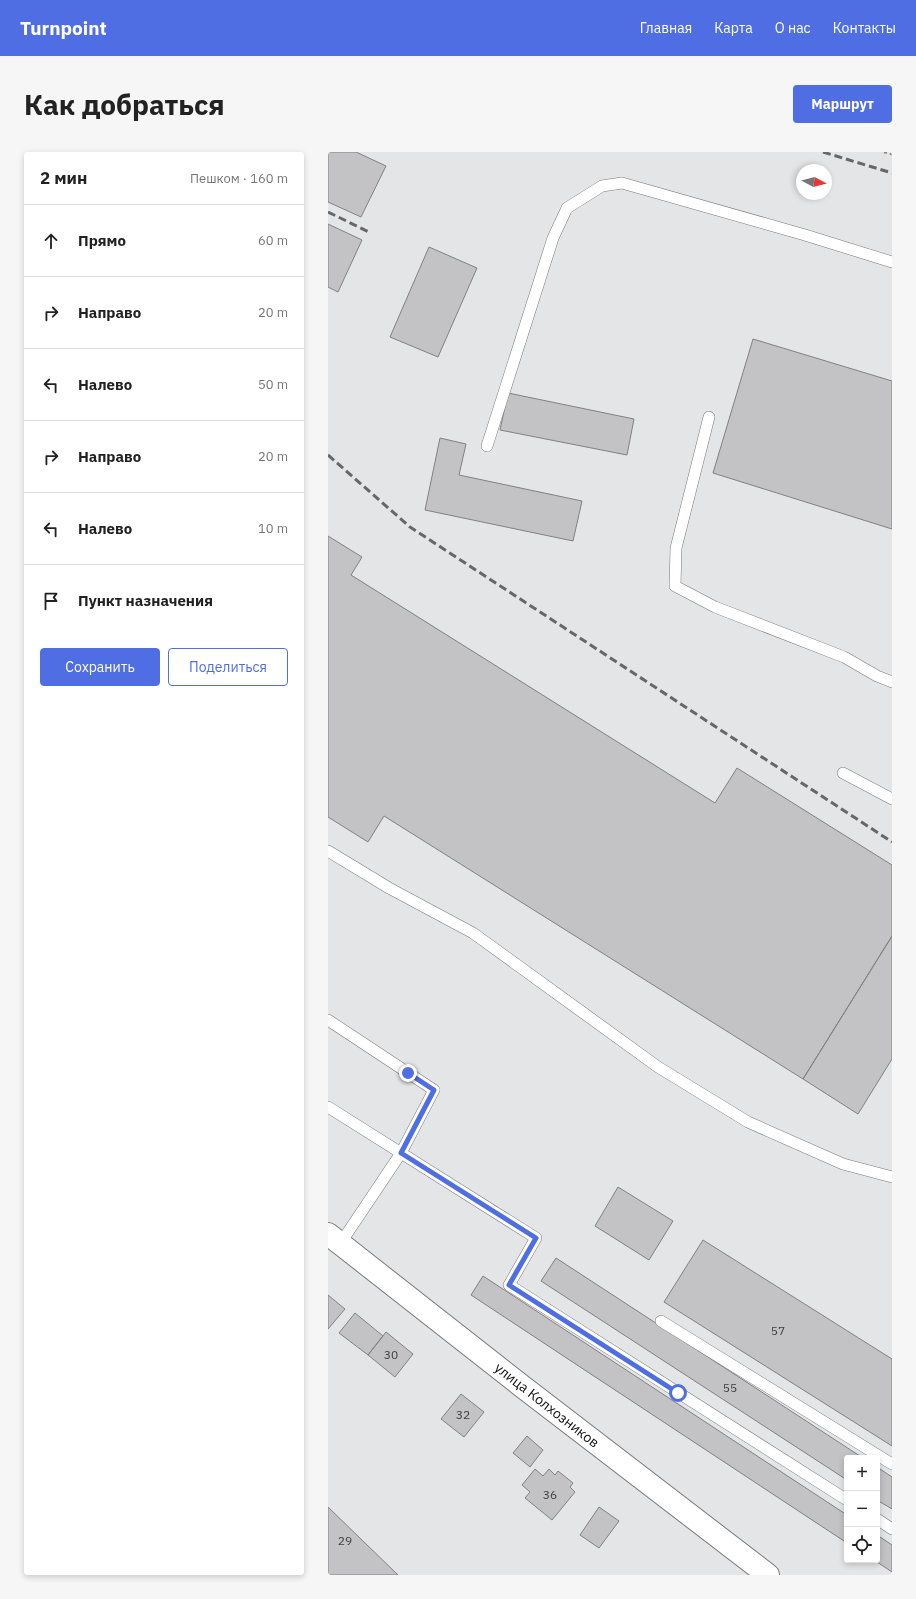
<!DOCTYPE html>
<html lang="ru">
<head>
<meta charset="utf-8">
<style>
	:root { --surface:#fff; --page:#f6f6f6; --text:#222; --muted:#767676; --line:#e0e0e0; --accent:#506ee3 }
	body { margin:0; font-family:"IBM Plex Sans",sans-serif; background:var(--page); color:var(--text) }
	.controls { position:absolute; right:12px; bottom:12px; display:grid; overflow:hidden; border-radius:4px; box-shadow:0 2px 6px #0003 }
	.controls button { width:36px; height:36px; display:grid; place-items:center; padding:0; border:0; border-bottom:1px solid var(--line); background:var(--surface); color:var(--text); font:20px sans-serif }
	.compass { position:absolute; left:468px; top:12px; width:36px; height:36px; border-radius:50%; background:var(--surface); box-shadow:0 2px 6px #0003; rotate:97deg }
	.stop { position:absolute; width:12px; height:12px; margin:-9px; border:3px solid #506ee3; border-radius:50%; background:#fff }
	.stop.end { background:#506ee3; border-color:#fff; box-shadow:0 1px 4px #0008 }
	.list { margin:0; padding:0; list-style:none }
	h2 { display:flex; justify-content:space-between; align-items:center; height:52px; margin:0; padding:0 16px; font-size:17px }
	h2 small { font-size:13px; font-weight:400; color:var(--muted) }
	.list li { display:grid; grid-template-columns:26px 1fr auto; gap:12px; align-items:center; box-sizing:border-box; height:72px; padding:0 16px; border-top:1px solid var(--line) }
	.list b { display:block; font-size:15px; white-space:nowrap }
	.list em { font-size:13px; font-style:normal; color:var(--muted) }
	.actions { display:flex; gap:8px; padding:12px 16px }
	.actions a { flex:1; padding:9px 0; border:1px solid var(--accent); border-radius:4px; text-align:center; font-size:14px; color:var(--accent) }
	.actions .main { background:var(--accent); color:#fff }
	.icon { flex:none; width:22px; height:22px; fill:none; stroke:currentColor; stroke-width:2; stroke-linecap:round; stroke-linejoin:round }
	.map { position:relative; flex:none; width:564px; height:1423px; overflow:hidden; border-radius:4px }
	header { display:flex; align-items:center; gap:24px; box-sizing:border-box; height:56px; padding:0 20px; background:var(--accent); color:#fff }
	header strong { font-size:19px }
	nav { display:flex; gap:22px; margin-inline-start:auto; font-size:14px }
	.intro { display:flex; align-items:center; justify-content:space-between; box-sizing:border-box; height:96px; padding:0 24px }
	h1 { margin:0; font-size:28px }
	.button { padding:10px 18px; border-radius:4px; background:var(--accent); color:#fff; font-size:14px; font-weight:700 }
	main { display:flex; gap:24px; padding:0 24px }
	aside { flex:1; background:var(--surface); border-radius:4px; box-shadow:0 2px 6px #0003 }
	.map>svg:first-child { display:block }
	.building { fill:#c3c2c4; stroke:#818082 }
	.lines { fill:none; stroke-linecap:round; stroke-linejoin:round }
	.lane-casing { stroke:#797a7b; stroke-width:12 }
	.street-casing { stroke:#797a7b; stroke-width:24 }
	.path { stroke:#88898a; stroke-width:2.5; stroke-dasharray:3 3; stroke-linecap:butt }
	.lane { stroke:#fff; stroke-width:11 }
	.street { stroke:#fff; stroke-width:22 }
	.rail { stroke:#666768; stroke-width:3; stroke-dasharray:8 4; stroke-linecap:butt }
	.route { stroke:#506ee3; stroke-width:5 }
	.labels { text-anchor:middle; stroke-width:4; stroke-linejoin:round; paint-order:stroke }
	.number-label { font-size:12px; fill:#3d3c3e }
	.street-label { font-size:14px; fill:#101011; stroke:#fff }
</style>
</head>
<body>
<header>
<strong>Turnpoint</strong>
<nav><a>Главная</a><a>Карта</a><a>О нас</a><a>Контакты</a></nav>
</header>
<div class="intro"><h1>Как добраться</h1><a class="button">Маршрут</a></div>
<main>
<aside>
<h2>2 мин<small>Пешком · 160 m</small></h2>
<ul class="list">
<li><svg class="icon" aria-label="ahead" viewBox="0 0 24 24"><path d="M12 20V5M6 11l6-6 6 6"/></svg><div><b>Прямо</b></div><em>60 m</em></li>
<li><svg class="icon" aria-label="right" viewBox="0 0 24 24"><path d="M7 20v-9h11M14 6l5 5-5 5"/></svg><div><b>Направо</b></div><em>20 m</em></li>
<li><svg class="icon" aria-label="left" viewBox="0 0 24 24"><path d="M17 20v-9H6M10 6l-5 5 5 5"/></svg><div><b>Налево</b></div><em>50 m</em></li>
<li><svg class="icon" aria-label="right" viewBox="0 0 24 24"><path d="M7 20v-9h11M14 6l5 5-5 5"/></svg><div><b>Направо</b></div><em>20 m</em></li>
<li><svg class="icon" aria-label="left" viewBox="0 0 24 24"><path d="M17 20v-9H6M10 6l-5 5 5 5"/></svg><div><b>Налево</b></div><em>10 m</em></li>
<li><svg class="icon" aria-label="arrive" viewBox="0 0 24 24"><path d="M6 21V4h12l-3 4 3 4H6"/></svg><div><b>Пункт назначения</b></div></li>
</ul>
<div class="actions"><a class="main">Сохранить</a><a>Поделиться</a></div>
</aside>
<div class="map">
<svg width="564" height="1423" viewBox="0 0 564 1423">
	<rect width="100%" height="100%" fill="#e4e5e6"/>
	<path class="building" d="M0 0H28L58 14 33 65 0 50Z
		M0 72 34 88 10 140 0 135Z
		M101 95 149 116 110 205 62 185Z
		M425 187 564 229V377L385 321Z
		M180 241 306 267 299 303 172 278Z
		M112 286 138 292 131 323 254 349 245 389 97 358Z
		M0 384 34 405 23 423 387 651 409 616 564 713V784L475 927 56 664 40 690 0 665Z
		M564 784V907L530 962 475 927Z
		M290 1035 345 1069 321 1108 267 1074Z
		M375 1088 564 1207V1294L336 1150Z
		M228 1106 535 1306H519V1328L213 1129Z
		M155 1124 519 1363V1391L143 1143Z
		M0 1143 17 1157 0 1177Z
		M27 1161 55 1184 40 1203 11 1181Z
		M58 1180 85 1202 67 1225 40 1203Z
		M133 1242 156 1260 136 1285 113 1267Z
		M199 1284 215 1298 202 1315 185 1301Z
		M549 1315 564 1325V1357L549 1348Z
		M207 1317 215 1324 221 1317 227 1323 230 1319 245 1331 242 1335 247 1340 224 1368 197 1346 202 1340 194 1333Z
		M0 1355 70 1423H0Z
		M271 1355 291 1369 271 1396 252 1383Z
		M549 1383 564 1393V1420L546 1408H549Z"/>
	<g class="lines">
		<defs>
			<path id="lane" d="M381 265 348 396 347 434 387 455 516 505 549 524 564 530
				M159 294 225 86 239 56 274 34 294 31 477 83 564 110
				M515 621 564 647
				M0 699 61 736 145 781 330 915 420 970 515 1012 564 1025
				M0 868 106 938 73 1001 12 1092
				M0 955 208 1086 181 1133 519 1348
				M333 1169 564 1312
				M549 1367 564 1377"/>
			<path id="street" d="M0 1082 195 1235 440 1423"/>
		</defs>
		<use href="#lane" class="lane-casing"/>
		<use href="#street" class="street-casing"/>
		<path class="path" d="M556 0 564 2"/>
		<use href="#lane" class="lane"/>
		<use href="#street" class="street"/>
		<path class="rail" d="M495 0 564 21
			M0 60 43 81
			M0 303 82 375 564 690"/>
	</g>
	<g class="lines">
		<path class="route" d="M80 921 106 938 73 1001 208 1086 181 1133 350 1241"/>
	</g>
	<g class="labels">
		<g class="number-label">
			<text x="450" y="1183">57</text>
			<text x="63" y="1207">30</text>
			<text x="402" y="1240">55</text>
			<text x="135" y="1267">32</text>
			<text x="222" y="1347">36</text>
			<text x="17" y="1393">29</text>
		</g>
		<g class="street-label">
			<text transform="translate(219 1253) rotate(38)" y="5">улица Колхозников</text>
		</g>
	</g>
</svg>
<div class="controls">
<button>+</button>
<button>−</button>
<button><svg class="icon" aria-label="locate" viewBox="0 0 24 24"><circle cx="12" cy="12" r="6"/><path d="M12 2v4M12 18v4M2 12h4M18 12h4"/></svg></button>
</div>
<svg class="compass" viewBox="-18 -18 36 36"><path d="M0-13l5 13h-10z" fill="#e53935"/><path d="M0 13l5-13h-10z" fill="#767676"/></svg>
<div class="stop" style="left:350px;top:1241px"></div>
<div class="stop end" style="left:80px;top:921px"></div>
</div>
</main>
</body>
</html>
